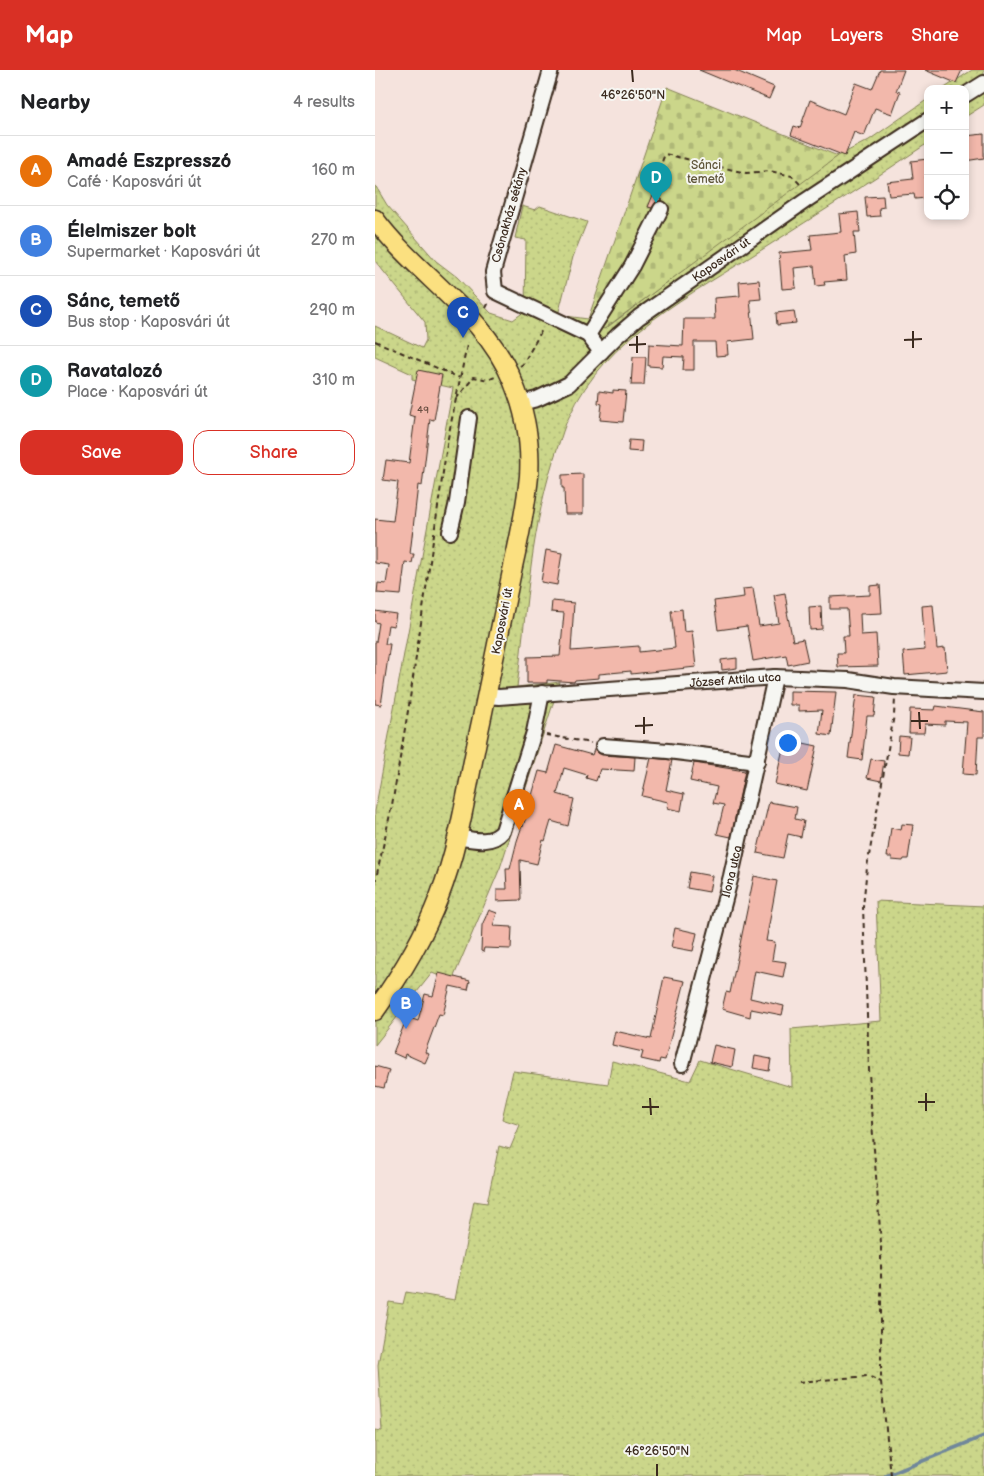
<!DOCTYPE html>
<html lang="en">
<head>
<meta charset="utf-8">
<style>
	:root { --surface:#fff; --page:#f2f2f2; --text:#202124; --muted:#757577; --line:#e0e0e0; --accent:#d93025 }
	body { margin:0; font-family:"Balsamiq Sans",sans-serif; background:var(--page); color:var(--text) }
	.controls { position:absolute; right:15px; top:15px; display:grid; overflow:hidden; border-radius:10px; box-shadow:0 2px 8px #0003 }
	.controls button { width:45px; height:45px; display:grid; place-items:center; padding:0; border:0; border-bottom:1px solid var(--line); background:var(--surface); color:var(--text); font:25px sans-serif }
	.you { position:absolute; left:412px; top:672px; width:18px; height:18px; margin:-12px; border:4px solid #fff; border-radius:50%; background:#1a73e8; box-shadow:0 0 0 8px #1a73e833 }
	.badge { display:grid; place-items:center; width:32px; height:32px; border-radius:50%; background:var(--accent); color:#fff; font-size:16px; font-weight:700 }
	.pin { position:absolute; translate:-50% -41px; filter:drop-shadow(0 1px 2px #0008) }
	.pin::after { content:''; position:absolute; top:26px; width:18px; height:15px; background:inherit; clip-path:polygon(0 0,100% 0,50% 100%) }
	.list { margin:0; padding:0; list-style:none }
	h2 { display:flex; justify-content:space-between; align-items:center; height:65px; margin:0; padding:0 20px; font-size:21px }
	h2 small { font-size:16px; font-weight:400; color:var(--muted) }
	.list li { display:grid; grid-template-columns:32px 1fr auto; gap:15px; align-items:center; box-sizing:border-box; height:70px; padding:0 20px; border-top:1px solid var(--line) }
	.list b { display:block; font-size:19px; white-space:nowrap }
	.list p { margin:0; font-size:16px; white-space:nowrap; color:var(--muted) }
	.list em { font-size:16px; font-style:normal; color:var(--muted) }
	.actions { display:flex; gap:10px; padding:15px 20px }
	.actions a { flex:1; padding:11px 0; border:1px solid var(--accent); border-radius:15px; text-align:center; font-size:18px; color:var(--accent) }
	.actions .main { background:var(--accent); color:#fff }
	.icon { flex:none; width:28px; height:28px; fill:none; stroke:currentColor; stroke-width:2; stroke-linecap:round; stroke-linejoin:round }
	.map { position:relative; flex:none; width:609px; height:1406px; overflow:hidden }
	header { display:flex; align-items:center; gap:30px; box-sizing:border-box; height:70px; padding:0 25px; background:var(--accent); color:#fff }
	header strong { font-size:24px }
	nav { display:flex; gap:28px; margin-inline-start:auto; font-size:18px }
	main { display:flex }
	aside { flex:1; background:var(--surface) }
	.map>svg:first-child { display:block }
	.grass { fill:url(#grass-dots); stroke:#838054 }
	.cemetery { fill:url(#cemetery-stones); stroke:#838054 }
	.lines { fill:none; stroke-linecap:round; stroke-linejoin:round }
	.stream { stroke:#70879b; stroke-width:4 }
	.building { fill:#f2b8ab; stroke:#3b2a1e }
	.minor-casing { stroke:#3b2a1e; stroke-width:18 }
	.major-casing { stroke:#3b2a1e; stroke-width:21 }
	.path { stroke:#3b2a1e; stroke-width:2; stroke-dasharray:5 4; stroke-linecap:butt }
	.minor { stroke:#f6f6f2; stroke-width:14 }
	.major { stroke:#fbe080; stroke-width:18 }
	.ticks { fill:none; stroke:#3b2a1e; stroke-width:2 }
	.labels { text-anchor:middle; stroke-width:4; stroke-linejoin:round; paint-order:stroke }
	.number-label { font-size:10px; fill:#694e41 }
	.park-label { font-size:12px; fill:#5f5539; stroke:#f6f6f2 }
	.street-label { font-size:12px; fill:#3b2a1e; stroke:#f6f6f2 }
	.ticks-label { font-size:12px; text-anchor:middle; fill:#3b2a1e; stroke:#f6f6f2; stroke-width:4; stroke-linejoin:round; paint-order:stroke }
</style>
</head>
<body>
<header>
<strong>Map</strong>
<nav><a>Map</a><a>Layers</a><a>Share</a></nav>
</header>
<main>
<aside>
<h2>Nearby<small>4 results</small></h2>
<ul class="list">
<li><span class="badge" style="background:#e8710a">A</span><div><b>Amadé Eszpresszó</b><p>Café · Kaposvári út</p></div><em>160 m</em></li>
<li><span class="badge" style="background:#3f7fe0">B</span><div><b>Élelmiszer bolt</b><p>Supermarket · Kaposvári út</p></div><em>270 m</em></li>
<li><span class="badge" style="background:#1a4fb4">C</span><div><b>Sánc, temető</b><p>Bus stop · Kaposvári út</p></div><em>290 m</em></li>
<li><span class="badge" style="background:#0f9aa8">D</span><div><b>Ravatalozó</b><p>Place · Kaposvári út</p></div><em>310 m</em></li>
</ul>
<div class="actions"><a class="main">Save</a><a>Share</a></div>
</aside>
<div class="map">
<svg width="609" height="1406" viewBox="0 0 609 1406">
	<defs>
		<pattern id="grass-dots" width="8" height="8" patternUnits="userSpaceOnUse" patternTransform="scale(1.25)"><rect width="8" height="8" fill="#cbd68a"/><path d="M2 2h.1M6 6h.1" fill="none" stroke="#afb877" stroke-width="1.8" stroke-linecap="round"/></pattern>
		<pattern id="cemetery-stones" width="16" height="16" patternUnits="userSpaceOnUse" patternTransform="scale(1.25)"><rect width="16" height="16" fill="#cbd68a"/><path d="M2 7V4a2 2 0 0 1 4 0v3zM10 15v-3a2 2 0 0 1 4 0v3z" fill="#afb877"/></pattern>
	</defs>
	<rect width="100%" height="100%" fill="#f5e3dd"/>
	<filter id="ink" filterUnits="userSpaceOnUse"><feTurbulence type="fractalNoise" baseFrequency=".02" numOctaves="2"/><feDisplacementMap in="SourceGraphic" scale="10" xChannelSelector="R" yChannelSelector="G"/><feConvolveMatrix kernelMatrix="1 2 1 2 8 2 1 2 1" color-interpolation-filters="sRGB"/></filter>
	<g filter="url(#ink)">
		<path class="grass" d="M597 0H609V35L590 47V19H568Z
			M553 29V73C498 110 443 144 388 179 316 225 231 266 194 347 189 356 187 366 183 376 156 453 152 536 142 617L185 612 125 798 77 911 57 903 0 975V741L78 318 37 309V304L0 287V256L47 278 51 270 50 252 0 191V115L12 135 61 191 82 207 116 243 138 250 150 241 151 170 140 168 147 136 160 140 165 136 212 152 198 187 183 245 213 249 230 259 424 113 463 86 494 70Z
			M501 831 609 836V1406H0V1360L7 1361 3 1295 14 1232 28 1234 31 1222 80 1230 99 1131 112 1133 124 1076 135 1079 145 1055 127 1049 138 1001 233 1014 237 991 315 1011 325 990 417 1017 416 959 506 951Z"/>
		<path class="cemetery" d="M292 17 463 86 229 259 213 249Z"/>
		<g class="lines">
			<path class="stream" d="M511 1406 609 1366"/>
		</g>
		<path class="building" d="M324 0H359L399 17 394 29Z
			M505 0H529L521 21 525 22 517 44 500 38 489 66 479 62 470 86 416 65 419 56 425 58 435 30 469 44 481 13 497 19Z
			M550 0H587L581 13Z
			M609 64V88L590 91V66Z
			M553 89V106L550 107 552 128 540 129 539 124 514 126 512 112 538 109 536 91Z
			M278 125 288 130 281 132 277 138 273 137Z
			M508 126 509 137 504 138 505 146 492 147 490 127Z
			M483 142 485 162H479L481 184 470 186 472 210 449 212 450 215 441 216 439 196 419 198 421 218 407 219 404 183 437 180 435 165 466 162 464 144Z
			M384 210 386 229 375 230 379 269 352 272 353 285 341 286 340 272H319V300H308L309 287 288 286 287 297 273 296 274 274 308 276 309 249H340L339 228 365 226 364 212Z
			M419 241 421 253 402 255 401 243Z
			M258 287H271L269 315H256Z
			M43 300 67 305 59 350 55 349 47 416 43 415 35 484H39L37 493 30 492 26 525 2 523 3 513 11 514 14 495 0 493V449L18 451 23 412 8 410 11 390 34 393 40 347 34 345Z
			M238 320 251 321 248 352 225 350 227 334 223 333 224 321 238 323Z
			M254 370 267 371 266 382 253 381Z
			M208 404V444H190L189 418H187V405Z
			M171 480 187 483 182 515 166 512Z
			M505 515 507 543 485 544 486 565 501 564 503 596 463 597 462 583H469L468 566H474L472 539H455V527L495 525V516Z
			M378 518 384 556 404 553 399 525 410 523 413 542H412L418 571 428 569 433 591 413 595 411 585 378 591 372 556 343 560 339 531 369 527 368 519Z
			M177 531 199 533 196 581 264 576V582L300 578 296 541 307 539 309 562 317 561 321 597 256 604V601L224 604V608L200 610 199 612 172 610V613H152V587L185 586 189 543 176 542Z
			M558 535 562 579 570 578 572 601 530 605 528 582 550 580 547 536Z
			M446 536 447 559 435 560 434 537Z
			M0 541 21 544 19 556 13 555 10 574H15L6 635 0 634V572H1L4 553 0 552Z
			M362 588V598L347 600 346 590Z
			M415 621 461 622 456 666 444 664 447 640 424 641V635H415Z
			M481 625 501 627 499 646H492L487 690 473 688Z
			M561 636 609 642V667H603L601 705 588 704 592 652 570 651V655L550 654 549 663H534L535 639 560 640Z
			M524 666 535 667 533 684 523 683Z
			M410 669 442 676 432 721 400 714Z
			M181 675 217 685 220 677 223 683 227 685 260 687 259 701 225 699 221 711 211 708 212 705 189 698 182 724 199 729 193 756 176 751 170 771 168 770 162 794 145 790 146 830 122 831V819H132L131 799H135L142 771 147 756 148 757 164 701 173 703Z
			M276 688 297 690 291 720 309 724 306 741 292 738 293 732 267 726Z
			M496 689 509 691 506 711 492 708Z
			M319 693 370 701 356 767 342 764 349 735 338 733 342 717 315 711Z
			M394 732 422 737 420 749 429 751 426 767 413 764 408 788 382 783Z
			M527 754 538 755 533 789H529L528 791 517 790V787H512L516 758 526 760Z
			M315 802 337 806 334 822 312 818Z
			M379 806 402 811 391 871 400 872 397 890 411 892 408 907 380 901 375 928 409 936 407 945 376 939 375 947 347 939 351 922 355 923Z
			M114 840 122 843 118 856 137 857 136 879 109 878 108 882 106 881 107 855Z
			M300 858 322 863 318 881 296 877Z
			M64 903 95 911 93 920 75 916 68 945 64 944 50 982 54 984 50 993 30 984 29 988 18 983 32 947 43 951 50 924 58 926Z
			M289 907 310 911 290 990 285 989 284 993 266 989 268 982 237 975 240 961 276 969Z
			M339 975 360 980 357 997 335 992Z
			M380 986 396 989 394 1001 378 998Z
			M0 996 14 1000 9 1018 0 1016Z"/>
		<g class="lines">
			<defs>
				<g id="minor">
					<path d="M176 0 118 202 120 221 213 265 226 282"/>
					<path d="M590 25 609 13"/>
					<path d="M213 265 257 196 286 139"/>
					<path id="s1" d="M146 333 162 329 194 314 243 265 264 247 430 131 553 50"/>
					<path d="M75 462 82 432 94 348"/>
					<path id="s2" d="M112 626 124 627 400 607 473 610 519 617 609 622"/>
					<path d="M228 676 293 681 382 692"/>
					<path d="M82 767C98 770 117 775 128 761L159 662 167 623"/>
					<path id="s3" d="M307 994 356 806 400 607"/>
				</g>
				<path id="major" d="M0 149C43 207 110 243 138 312 150 341 156 375 154 406 151 438 144 470 137 501 127 552 116 602 106 652 93 710 86 771 64 827 48 869 26 905 0 941"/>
			</defs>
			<use href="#minor" class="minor-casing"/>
			<use href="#major" class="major-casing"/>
			<path class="path" d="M287 126C278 113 285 97 290 84L371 103 395 101 417 106 424 113 426 118
				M111 238 114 232
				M0 271 85 308
				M145 296 148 294 168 258
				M81 329 99 307 113 310 120 307
				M171 665 216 673
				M0 813 17 735 34 635 73 368 92 275
				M424 1312 493 1306 506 1312
				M516 1406 506 1312V1173L495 1025 488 837 492 797 519 645 520 629"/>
			<use href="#minor" class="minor"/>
			<use href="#major" class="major"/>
		</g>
	</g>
	<path class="ticks" d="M257 0 258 12M538 261V278M262 266V283M529 270 547 269M254 275 271 274M544 642 545 659M269 647V664M536 651H553M260 656 278 655M551 1023V1041M275 1028 276 1045M543 1032H560M267 1037H284M282 1394V1406"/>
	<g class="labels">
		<g class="number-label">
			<text x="48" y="343">49</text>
		</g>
		<g class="park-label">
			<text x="331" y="99">Sánci<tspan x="331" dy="14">temető</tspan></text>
		</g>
		<g class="street-label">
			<text transform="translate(134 145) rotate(-74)" y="4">Csónakház sétány</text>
			<text dy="4" stroke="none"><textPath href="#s1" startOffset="249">Kaposvári út</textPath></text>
			<text transform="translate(127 551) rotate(-79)" y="4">Kaposvári út</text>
			<text dy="4" stroke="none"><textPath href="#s2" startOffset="249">József Attila utca</textPath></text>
			<text dy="4" stroke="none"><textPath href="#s3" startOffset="199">Ilona utca</textPath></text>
		</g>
	</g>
	<g class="ticks-label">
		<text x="258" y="29">46°26'50"N</text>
		<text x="282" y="1385">46°26'50"N</text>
	</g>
</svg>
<div class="controls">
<button>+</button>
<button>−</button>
<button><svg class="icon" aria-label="locate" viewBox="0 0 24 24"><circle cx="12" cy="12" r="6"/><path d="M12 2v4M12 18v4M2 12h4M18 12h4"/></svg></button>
</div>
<div class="you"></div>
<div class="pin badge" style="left:144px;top:760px;background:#e8710a">A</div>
<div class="pin badge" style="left:31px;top:959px;background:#3f7fe0">B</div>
<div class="pin badge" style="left:88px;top:268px;background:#1a4fb4">C</div>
<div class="pin badge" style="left:281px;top:133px;background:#0f9aa8">D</div>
</div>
</main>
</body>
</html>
